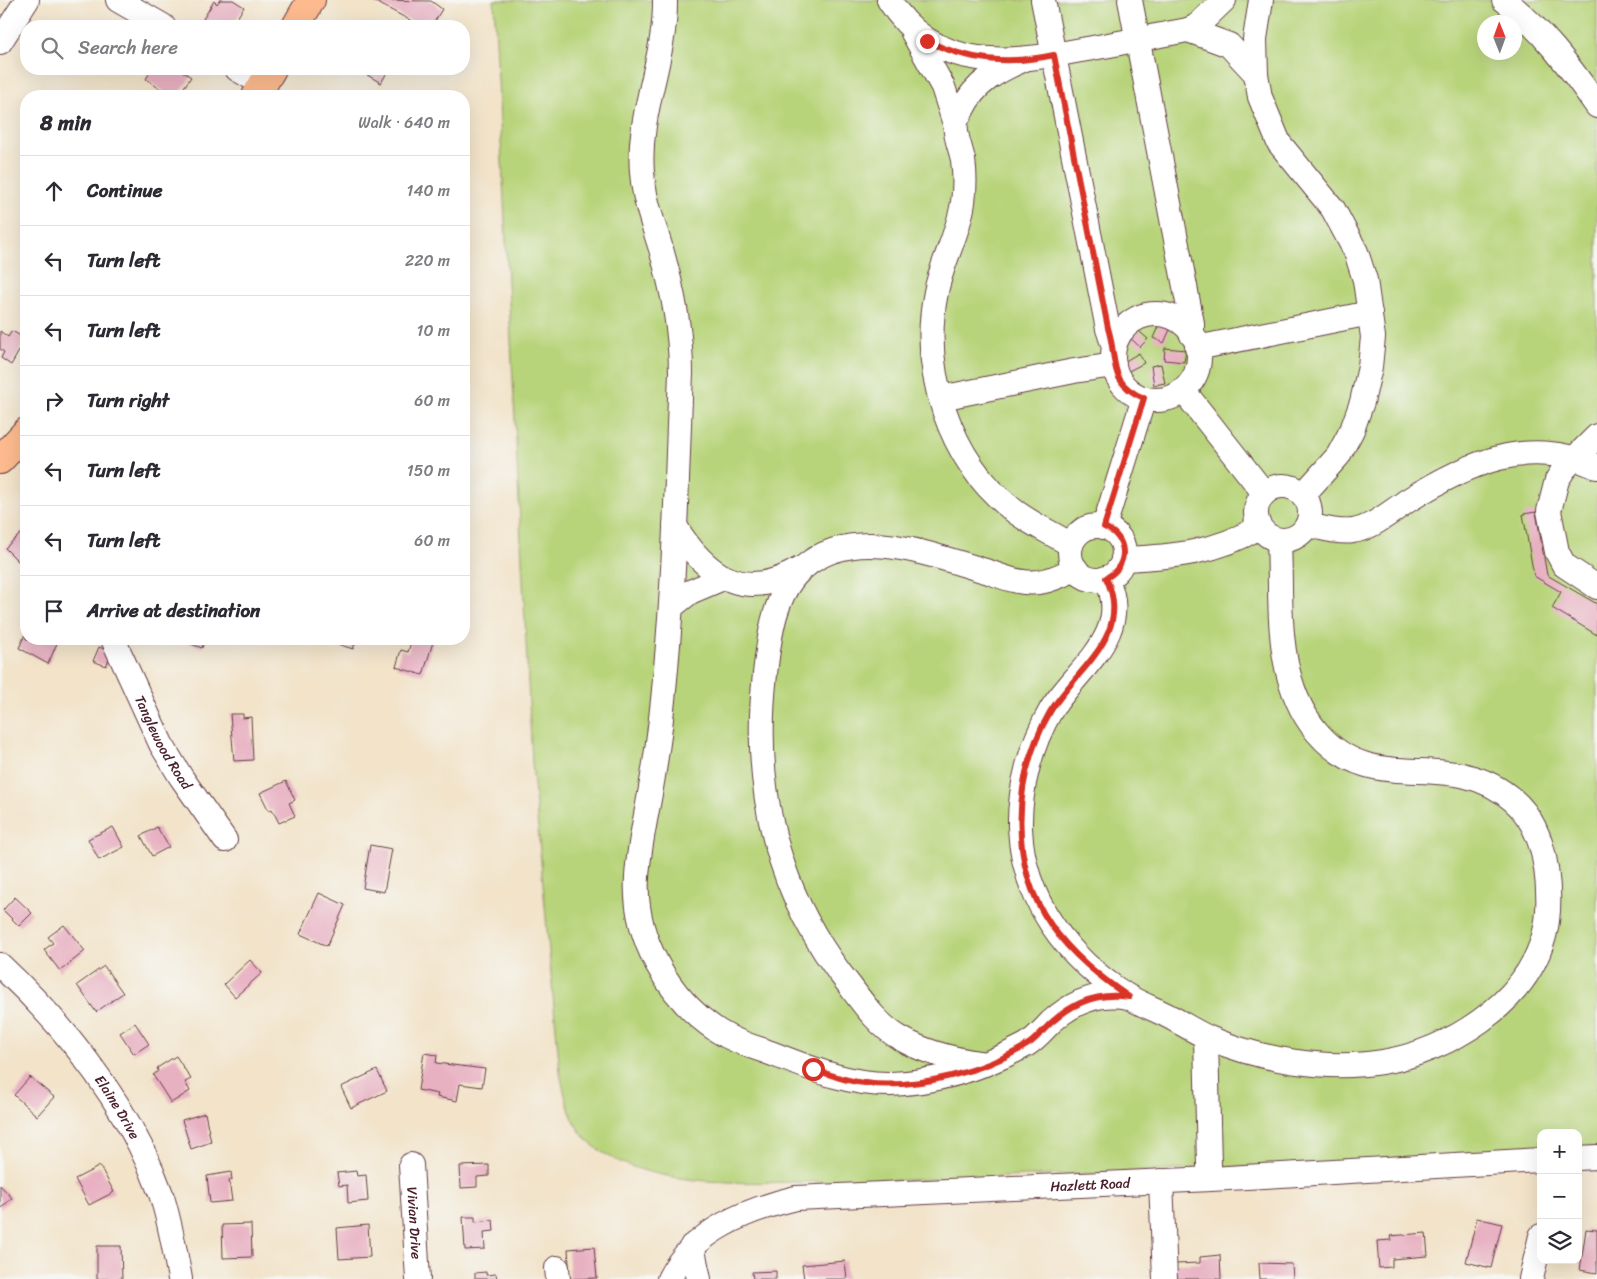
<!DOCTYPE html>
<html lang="en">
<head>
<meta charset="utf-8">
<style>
	:root { --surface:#fff; --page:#f7f7f7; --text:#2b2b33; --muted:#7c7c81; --line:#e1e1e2 }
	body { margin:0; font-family:Sriracha,sans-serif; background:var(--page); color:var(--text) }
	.controls { position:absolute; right:15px; bottom:15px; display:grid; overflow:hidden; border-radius:10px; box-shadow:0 5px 20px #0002 }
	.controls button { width:45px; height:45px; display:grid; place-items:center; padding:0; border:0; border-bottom:1px solid var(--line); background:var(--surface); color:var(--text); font:25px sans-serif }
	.compass { position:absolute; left:1477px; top:15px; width:45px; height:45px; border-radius:50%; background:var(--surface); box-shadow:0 5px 20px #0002; rotate:359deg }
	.stop { position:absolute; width:15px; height:15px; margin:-11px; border:4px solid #d93025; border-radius:50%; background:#fff }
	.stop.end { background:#d93025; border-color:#fff; box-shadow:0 1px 5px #0008 }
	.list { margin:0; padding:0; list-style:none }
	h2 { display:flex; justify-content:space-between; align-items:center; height:65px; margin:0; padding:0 20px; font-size:21px }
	h2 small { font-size:16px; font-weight:400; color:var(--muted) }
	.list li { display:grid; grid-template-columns:32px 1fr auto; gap:15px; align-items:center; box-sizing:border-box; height:70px; padding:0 20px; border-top:1px solid var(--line) }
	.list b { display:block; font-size:19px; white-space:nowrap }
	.list em { font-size:16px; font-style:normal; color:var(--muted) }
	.icon { flex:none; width:28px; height:28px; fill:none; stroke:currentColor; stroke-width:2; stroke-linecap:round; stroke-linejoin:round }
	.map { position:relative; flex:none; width:1597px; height:1279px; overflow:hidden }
	.search { position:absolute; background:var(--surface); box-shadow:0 5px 20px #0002; left:20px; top:20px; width:450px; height:55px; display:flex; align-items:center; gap:12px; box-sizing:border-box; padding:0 18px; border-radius:20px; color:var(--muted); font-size:19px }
	.panel { position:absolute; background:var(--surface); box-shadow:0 5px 20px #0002; left:20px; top:90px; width:450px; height:555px; border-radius:20px }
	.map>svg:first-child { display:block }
	.green { fill:#b8d47a; stroke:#817a52; fill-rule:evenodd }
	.building { fill:#e8b1c2 }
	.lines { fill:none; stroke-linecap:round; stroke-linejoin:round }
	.minor-casing { stroke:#633c43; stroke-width:26 }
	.major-casing { stroke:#633c43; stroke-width:30 }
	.minor { stroke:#fff; stroke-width:24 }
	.major { stroke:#fcba8e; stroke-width:28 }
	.route { stroke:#d93025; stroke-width:6 }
	.labels { text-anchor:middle; stroke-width:4; stroke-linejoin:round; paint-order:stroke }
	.street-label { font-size:14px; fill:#4a1f2b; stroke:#f6f6f2 }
</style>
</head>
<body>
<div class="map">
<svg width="1597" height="1279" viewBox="0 0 1597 1279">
	<rect width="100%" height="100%" fill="#f6f6f2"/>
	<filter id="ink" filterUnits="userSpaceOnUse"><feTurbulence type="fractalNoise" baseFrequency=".02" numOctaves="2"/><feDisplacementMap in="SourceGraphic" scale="10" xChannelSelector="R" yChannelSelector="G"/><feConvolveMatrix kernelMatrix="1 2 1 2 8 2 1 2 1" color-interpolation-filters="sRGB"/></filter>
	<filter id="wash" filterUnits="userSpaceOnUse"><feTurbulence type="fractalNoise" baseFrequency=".0096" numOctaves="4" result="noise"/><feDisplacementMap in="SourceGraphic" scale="20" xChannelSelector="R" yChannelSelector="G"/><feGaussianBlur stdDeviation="1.12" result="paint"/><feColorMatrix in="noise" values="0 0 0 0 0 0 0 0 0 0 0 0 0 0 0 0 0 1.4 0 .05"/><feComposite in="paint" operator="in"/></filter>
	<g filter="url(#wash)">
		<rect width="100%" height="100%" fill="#f2e3c9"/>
		<path class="green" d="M494 0H1597V1150L1578 1151V1133H1541V1153C1345 1163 1148 1172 952 1179 900 1180 848 1182 796 1182 739 1183 669 1185 616 1160 574 1139 569 1115 560 1073L532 762ZM1484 22H1514V52H1484Z"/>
		<g id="blocks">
			<path class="building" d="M220 0H233L244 7 232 26H210L202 21 214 1 217 4Z
				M372 0 431 1 442 9 432 26H421Z
				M144 69H179L191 77 178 96H170L146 79 149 74Z
				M357 69H389L381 83Z
				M1161 320 1172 325 1164 343 1153 338Z
				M1133 326 1148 339 1140 347 1126 334Z
				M0 331 8 337 12 331 26 339 11 365 1 358 4 352 0 349Z
				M1165 348 1186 350 1184 362 1164 360Z
				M1139 353 1144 363 1127 372 1122 363Z
				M1161 364 1165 383 1154 385 1151 366Z
				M1536 512 1547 575 1597 604V635L1552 608 1561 592 1534 576 1523 514Z
				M26 529V555L19 562 5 548Z
				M26 632V639H53L58 641 48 664 19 648Z
				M187 639H205L202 648 186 642Z
				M329 639H357L353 649 328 641Z
				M412 639 433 642 423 675 396 667 401 650 408 652Z
				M99 647 112 652 106 666 93 661Z
				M230 714H243V718L251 717 253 760 234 761Z
				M286 781 295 800 289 803 295 816 279 823 272 809 269 811 260 793Z
				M113 827 124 847 99 860 88 839Z
				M157 827 169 847 152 856 141 836Z
				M370 845 392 849 384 892 363 888Z
				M319 893 345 905 327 946 300 934Z
				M15 897 32 913 19 926 3 910Z
				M64 925 85 951 60 971 44 950 53 943 48 937Z
				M250 960 262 973 235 997 224 984Z
				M104 966 123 993 96 1012 77 985Z
				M135 1023 149 1044 134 1054 120 1033Z
				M424 1053 437 1055 436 1063 485 1069 482 1087 460 1084 457 1101 437 1097 438 1094 418 1090Z
				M176 1056 191 1079 185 1082 190 1091 171 1103 153 1075 158 1071 157 1068Z
				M377 1070 387 1091 351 1108 341 1087Z
				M30 1077 54 1097 37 1116 14 1095Z
				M205 1113 211 1142 191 1149 182 1120Z
				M489 1165V1176L477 1177V1187L461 1188 460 1166Z
				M100 1166 114 1192 89 1205 75 1179Z
				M356 1171 357 1176 366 1175 368 1201 348 1203 347 1185 339 1186 337 1173Z
				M231 1172 232 1180H229L232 1201 210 1203 207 1176Z
				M0 1185 12 1198 0 1209Z
				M463 1217H475V1222L493 1220 494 1231 484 1232 485 1249 465 1250Z
				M1477 1218 1502 1224 1491 1268 1466 1262Z
				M251 1224 252 1257 223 1258 222 1225Z
				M368 1225 370 1257 339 1259 337 1228Z
				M1586 1229 1597 1230V1273L1580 1270Z
				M1426 1233 1428 1256 1392 1259V1267L1379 1268 1377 1241 1391 1240 1390 1236Z
				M97 1246H121L122 1279H97Z
				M594 1247 597 1278 570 1279 568 1249Z
				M1220 1255 1221 1279H1176V1264L1200 1263V1257Z
				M845 1261 847 1279H804L802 1265Z
				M1259 1263 1292 1264 1293 1279H1260Z
				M776 1271V1279H753L752 1272Z
				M486 1272V1275L496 1274 497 1279H475V1273Z"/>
		</g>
	</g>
	<g filter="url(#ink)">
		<use href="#blocks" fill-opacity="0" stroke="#633c43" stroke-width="1"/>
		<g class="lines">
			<defs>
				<g id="minor">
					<path d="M118 0 163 26"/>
					<path d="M665 0C666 59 637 113 642 172 644 200 653 223 661 249 673 290 681 330 681 373 677 471 675 570 666 668 663 704 659 740 653 776 648 809 639 843 637 877 633 937 668 998 718 1031 732 1040 749 1046 765 1051 805 1066 847 1085 891 1084 939 1082 983 1068 1026 1045 1036 1039 1043 1030 1051 1022 1073 1002 1099 991 1129 997"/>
					<path d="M889 0C935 75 1013 63 1087 49 1121 43 1154 36 1188 30L1197 26 1224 0"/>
					<path d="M1043 0 1108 329 1114 347"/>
					<path d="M1130 0 1192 323V335"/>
					<path d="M1504 0C1541 28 1571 68 1597 106"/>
					<path d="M1188 30 1229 45 1256 74 1260 97 1279 143 1333 209 1356 252 1365 280 1373 337 1370 367 1362 402 1352 430 1338 456 1303 495"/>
					<path d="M913 33 943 87 955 124"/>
					<path d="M0 42 27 0"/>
					<path d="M1025 59C999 70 975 82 962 110 960 114 956 119 956 123 954 134 961 149 963 160 965 174 965 188 963 202 959 233 942 261 936 292 920 370 949 460 1013 510 1031 524 1052 533 1071 545"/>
					<path d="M237 69 263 84"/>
					<path d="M1256 74 1255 39 1261 0"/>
					<circle cx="1156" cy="357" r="43"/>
					<path d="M1197 348 1370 313"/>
					<path d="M1183 390 1264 493"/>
					<path d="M941 398 1074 371 1114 365"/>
					<path d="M1597 436 1564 469 1557 480 1549 511 1557 552 1564 565 1597 587"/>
					<circle cx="1283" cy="513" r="27"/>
					<path d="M1308 525C1322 528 1338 533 1353 531 1372 528 1391 512 1407 501 1466 464 1528 435 1597 467"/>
					<path d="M675 526C705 575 743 603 800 569"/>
					<circle cx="1097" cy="553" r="27"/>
					<path d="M1104 527 1144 398"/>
					<path d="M1123 559C1172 557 1217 553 1259 527"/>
					<path d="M1106 578C1134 634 1077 668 1051 710 1031 744 1019 789 1020 828 1023 900 1067 958 1127 996 1140 1004 1155 1009 1168 1016 1182 1023 1195 1032 1209 1038 1261 1060 1326 1071 1382 1062 1448 1051 1525 1005 1544 936 1550 914 1549 890 1546 868 1542 842 1533 817 1513 800 1449 744 1375 801 1317 732 1273 679 1282 605 1279 540"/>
					<path d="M671 607 690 592 723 578"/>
					<path id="s1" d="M113 639 161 744 181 777 225 840"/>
					<path id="s2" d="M0 965C68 1029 129 1106 161 1194 170 1221 175 1251 180 1279"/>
					<path d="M1206 1037 1209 1166"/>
					<path d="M985 1064C956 1060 925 1053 900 1038 879 1026 864 1005 850 986 777 896 752 789 765 674 769 638 774 591 804 567 856 523 933 556 989 572 1000 576 1012 581 1024 582 1043 585 1059 576 1076 569"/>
					<path d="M1578 1158 1597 1157"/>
					<path id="s3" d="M411 1165 418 1279"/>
					<path d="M1161 1181 1165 1279"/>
					<path d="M692 1246 699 1279"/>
					<path d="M557 1268 558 1279"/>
					<path id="s4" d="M669 1279C693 1231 746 1210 796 1198L1211 1179 1541 1160"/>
					<path d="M1531 1279 1541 1236"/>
				</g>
				<path id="major" d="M296 26 311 0
					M256 96 272 69
					M0 460 26 432"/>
			</defs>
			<use href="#minor" class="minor-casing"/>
			<use href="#major" class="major-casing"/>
			<use href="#minor" class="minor"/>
			<use href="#major" class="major"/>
		</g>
	</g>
	<g class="lines" filter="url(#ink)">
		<path class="route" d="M813 1069C830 1075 847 1081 865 1083 916 1090 987 1071 1030 1043 1038 1037 1045 1028 1052 1022 1074 1002 1099 992 1129 997 1100 977 1072 955 1051 925 1008 864 1013 776 1050 712 1076 669 1134 635 1106 578 1129 566 1129 537 1104 527L1144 398C1107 383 1118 360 1108 328L1054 55C1008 65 969 61 927 41"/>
	</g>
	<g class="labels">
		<g class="street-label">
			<text dy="5" stroke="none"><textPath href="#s1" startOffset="115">Tanglewood Road</textPath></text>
			<text dy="5" stroke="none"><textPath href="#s2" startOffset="185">Elaine Drive</textPath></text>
			<text dy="5" stroke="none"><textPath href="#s4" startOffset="450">Hazlett Road</textPath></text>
			<text dy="5" stroke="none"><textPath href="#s3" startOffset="58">Vivian Drive</textPath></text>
		</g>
	</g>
</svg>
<div class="controls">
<button>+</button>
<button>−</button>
<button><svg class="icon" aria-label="layers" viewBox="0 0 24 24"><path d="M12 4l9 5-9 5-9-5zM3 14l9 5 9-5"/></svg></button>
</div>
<svg class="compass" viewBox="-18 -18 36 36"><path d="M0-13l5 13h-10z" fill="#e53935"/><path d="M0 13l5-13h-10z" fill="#7c7c81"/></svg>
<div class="stop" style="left:813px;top:1069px"></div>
<div class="stop end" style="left:927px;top:41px"></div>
<div class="search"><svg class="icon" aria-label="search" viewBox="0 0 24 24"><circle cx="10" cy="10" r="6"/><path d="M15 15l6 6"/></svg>Search here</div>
<section class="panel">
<h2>8 min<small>Walk · 640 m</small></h2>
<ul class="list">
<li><svg class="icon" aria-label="ahead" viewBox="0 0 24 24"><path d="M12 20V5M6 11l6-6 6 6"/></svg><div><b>Continue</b></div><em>140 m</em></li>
<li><svg class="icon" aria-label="left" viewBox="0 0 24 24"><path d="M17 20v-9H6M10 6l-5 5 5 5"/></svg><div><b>Turn left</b></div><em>220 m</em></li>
<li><svg class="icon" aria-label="left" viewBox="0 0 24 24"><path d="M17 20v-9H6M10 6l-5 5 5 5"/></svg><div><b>Turn left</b></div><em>10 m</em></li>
<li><svg class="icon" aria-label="right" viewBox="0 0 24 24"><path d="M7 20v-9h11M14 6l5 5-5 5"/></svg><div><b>Turn right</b></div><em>60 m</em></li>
<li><svg class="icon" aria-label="left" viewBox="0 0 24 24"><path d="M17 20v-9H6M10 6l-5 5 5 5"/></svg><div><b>Turn left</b></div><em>150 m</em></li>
<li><svg class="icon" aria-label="left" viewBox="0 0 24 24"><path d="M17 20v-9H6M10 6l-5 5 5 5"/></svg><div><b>Turn left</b></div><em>60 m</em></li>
<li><svg class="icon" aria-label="arrive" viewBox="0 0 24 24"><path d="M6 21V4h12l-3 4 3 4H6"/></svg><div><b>Arrive at destination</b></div></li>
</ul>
</section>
</div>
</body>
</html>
